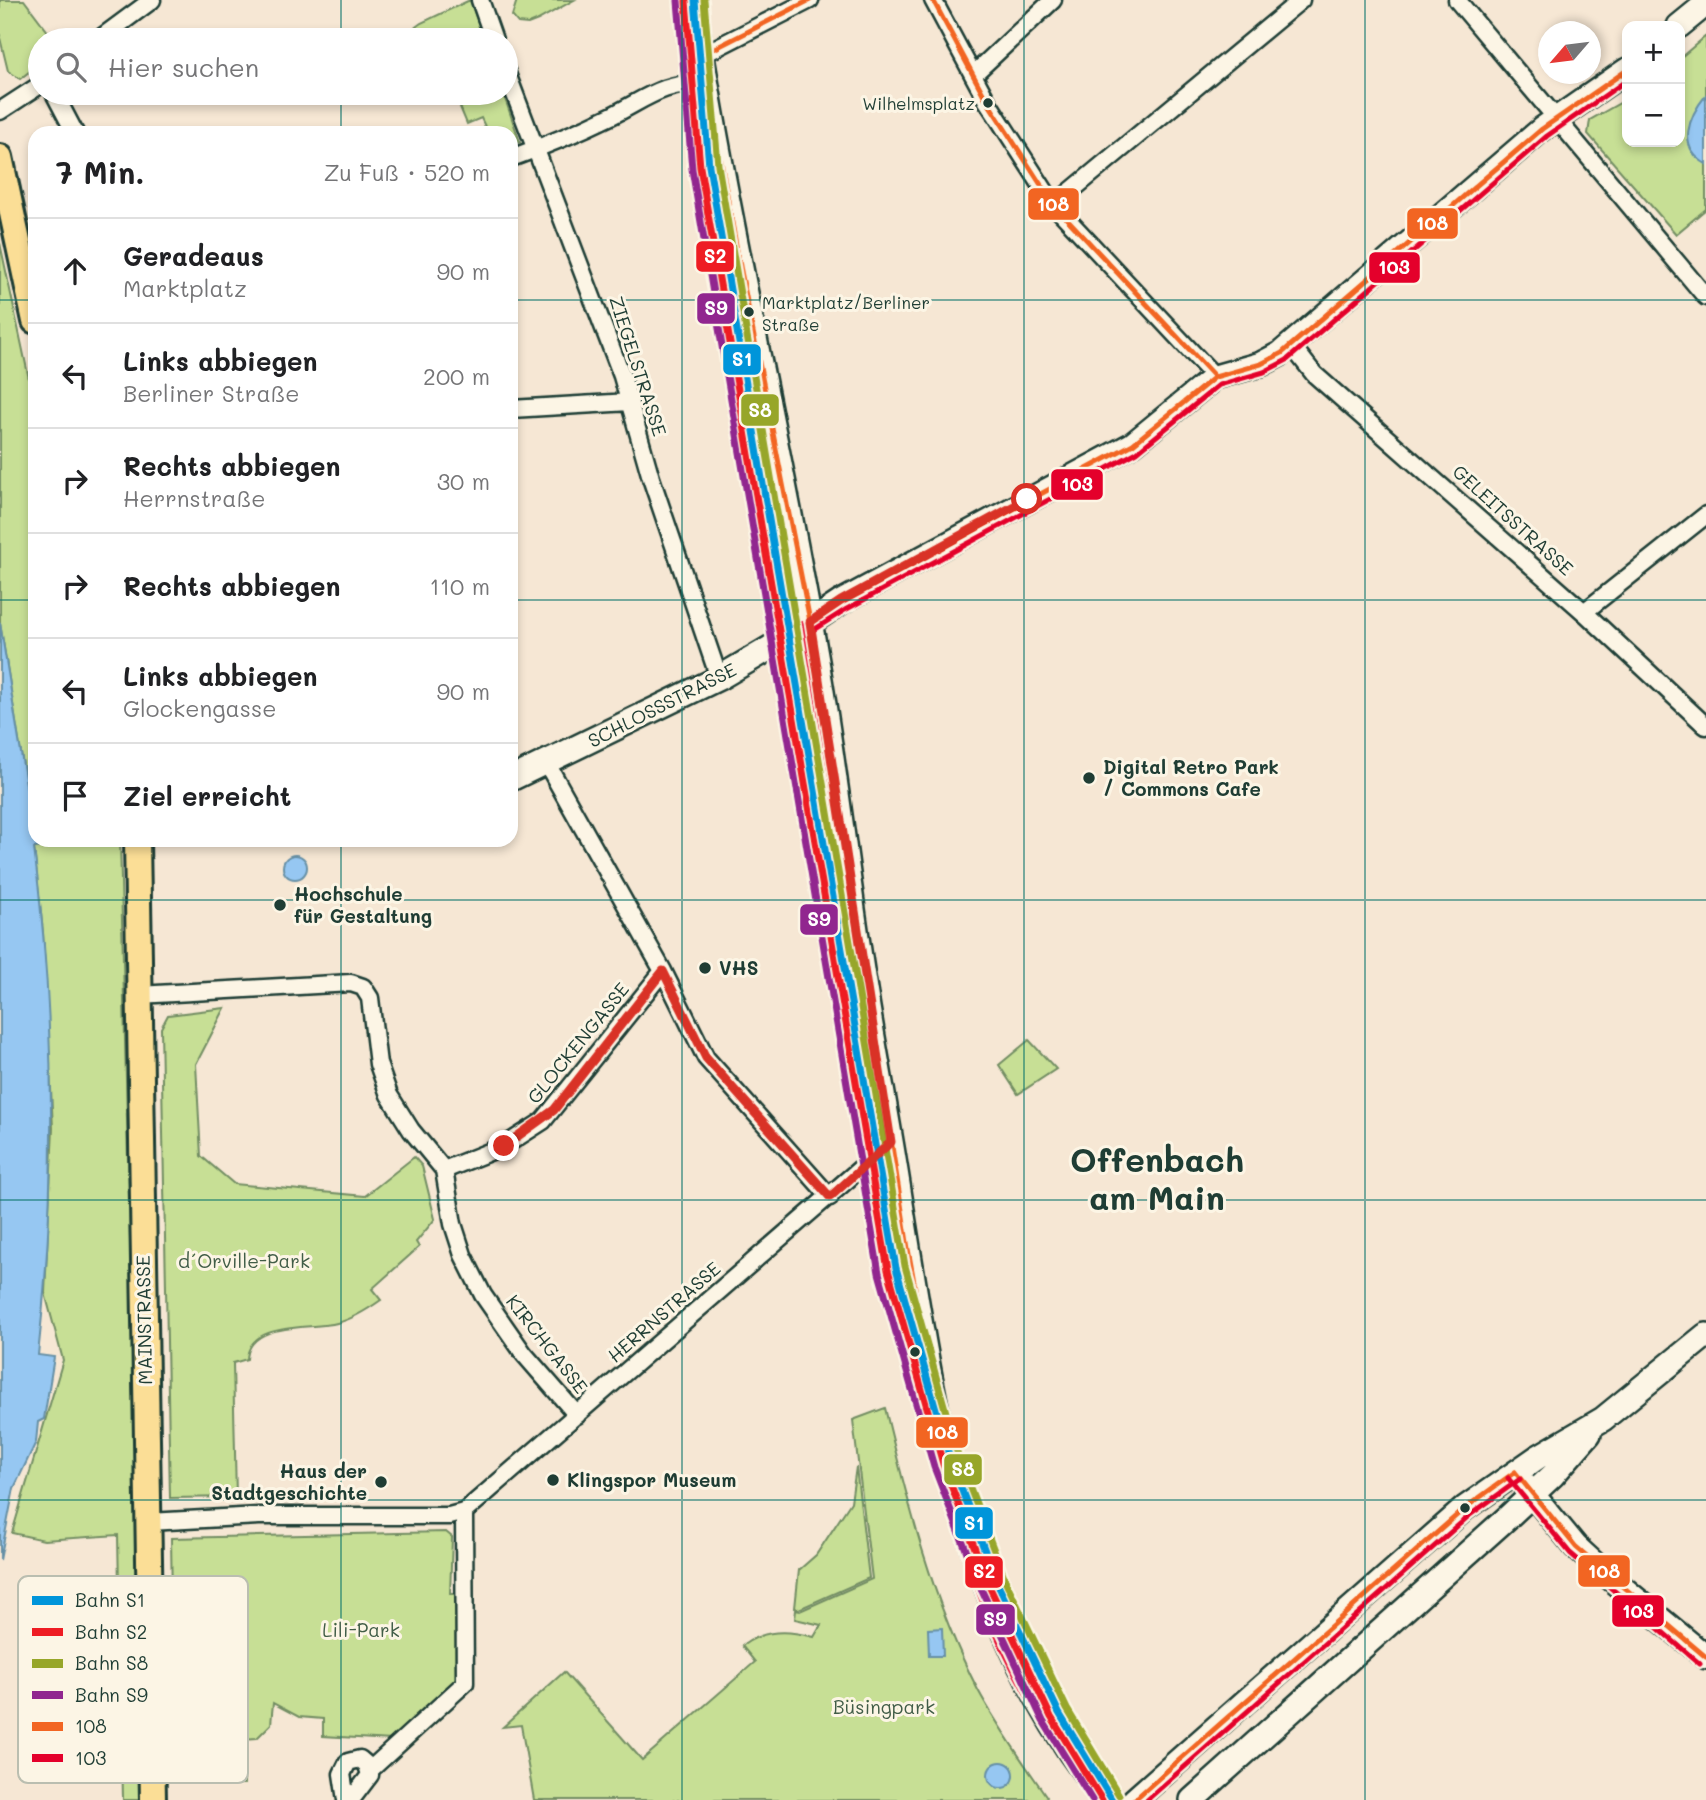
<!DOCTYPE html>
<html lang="de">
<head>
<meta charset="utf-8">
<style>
	:root { --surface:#fff; --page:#f6f6f6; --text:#202124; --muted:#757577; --line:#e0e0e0 }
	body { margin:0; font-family:Mali,sans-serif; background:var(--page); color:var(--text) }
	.controls { position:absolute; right:21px; top:21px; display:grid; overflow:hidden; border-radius:14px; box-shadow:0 4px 10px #0003 }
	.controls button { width:63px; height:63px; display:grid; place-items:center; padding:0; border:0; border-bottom:2px solid var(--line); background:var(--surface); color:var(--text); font:35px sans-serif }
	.compass { position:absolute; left:1538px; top:21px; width:63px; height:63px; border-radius:50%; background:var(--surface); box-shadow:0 4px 10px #0003; rotate:242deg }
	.stop { position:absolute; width:21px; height:21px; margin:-16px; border:5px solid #d93025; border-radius:50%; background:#fff }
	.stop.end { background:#d93025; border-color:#fff; box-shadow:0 2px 7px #0008 }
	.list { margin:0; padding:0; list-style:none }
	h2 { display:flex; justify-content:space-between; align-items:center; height:91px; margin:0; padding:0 28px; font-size:30px }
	h2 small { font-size:23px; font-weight:400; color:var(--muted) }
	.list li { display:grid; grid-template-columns:46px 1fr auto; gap:21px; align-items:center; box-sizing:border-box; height:105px; padding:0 28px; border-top:2px solid var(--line) }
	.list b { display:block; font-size:26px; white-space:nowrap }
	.list p { margin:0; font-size:23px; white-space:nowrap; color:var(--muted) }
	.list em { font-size:23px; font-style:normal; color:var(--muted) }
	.icon { flex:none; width:38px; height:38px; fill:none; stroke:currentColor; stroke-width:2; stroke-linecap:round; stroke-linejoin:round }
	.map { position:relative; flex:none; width:1706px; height:1800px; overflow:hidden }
	.search { position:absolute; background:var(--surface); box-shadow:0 4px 10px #0003; left:28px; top:28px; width:490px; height:77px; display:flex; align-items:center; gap:18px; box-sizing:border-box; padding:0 24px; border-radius:38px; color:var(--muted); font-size:26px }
	.panel { position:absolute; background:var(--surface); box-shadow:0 4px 10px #0003; left:28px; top:126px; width:490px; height:721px; border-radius:21px }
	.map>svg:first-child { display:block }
	.green { fill:#c7df95; stroke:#738e64; stroke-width:2 }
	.water { fill:#96c7f2; stroke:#6690a6; stroke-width:2 }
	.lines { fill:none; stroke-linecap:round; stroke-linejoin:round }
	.street-casing { stroke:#1f3d34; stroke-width:21 }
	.secondary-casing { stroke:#1f3d34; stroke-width:28 }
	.primary-casing { stroke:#1f3d34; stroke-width:30 }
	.street { stroke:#fcf5e5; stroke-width:16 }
	.secondary { stroke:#fcf5e5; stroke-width:23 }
	.primary { stroke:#fbde96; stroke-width:24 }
	.bus-1-casing { stroke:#fcf5e5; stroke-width:10 }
	.bus-2-casing { stroke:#fcf5e5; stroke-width:10 }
	.bus-1 { stroke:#f26522; stroke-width:5 }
	.bus-2 { stroke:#e4002b; stroke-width:5 }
	.rail-1-casing { stroke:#fcf5e5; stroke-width:12 }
	.rail-2-casing { stroke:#fcf5e5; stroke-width:12 }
	.rail-3-casing { stroke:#fcf5e5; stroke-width:12 }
	.rail-4-casing { stroke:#fcf5e5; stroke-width:12 }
	.rail-1 { stroke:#0095da; stroke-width:7 }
	.rail-2 { stroke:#ee1c23; stroke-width:7 }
	.rail-3 { stroke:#97a629; stroke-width:7 }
	.rail-4 { stroke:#91268f; stroke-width:7 }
	.route { stroke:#d93025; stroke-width:9 }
	.grid { fill:none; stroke:#0f766e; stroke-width:2; stroke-opacity:0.55 }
	.bus-dot { fill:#1f3d34; stroke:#fcf5e5; stroke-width:2.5 }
	.labels { text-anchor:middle; stroke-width:6; stroke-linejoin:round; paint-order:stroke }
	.bus-label { font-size:17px; fill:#1f3d34; stroke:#fcf5e5; text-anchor:end }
	.street-label { font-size:19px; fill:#1f3d34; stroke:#fcf5e5 }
	.poi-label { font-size:19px; font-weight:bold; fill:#1f3d34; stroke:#fcf5e5; text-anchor:start }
	.park-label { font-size:19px; fill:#415d47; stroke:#fcf5e5 }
	.town-label { font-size:33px; font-weight:bold; fill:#1f3d34; stroke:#fcf5e5 }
	.key { fill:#fcf5e5; stroke:#babeb0; stroke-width:2 }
	.key-label { font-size:19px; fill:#1f3d34 }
	.line-badge { stroke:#fcf5e5; stroke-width:2.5 }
	.badge-label { font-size:19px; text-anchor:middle; font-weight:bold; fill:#fff }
</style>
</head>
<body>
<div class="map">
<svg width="1706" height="1800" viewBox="0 0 1706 1800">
	<rect width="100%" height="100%" fill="#f6e7d4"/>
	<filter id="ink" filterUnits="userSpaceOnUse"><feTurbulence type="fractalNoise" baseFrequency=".0143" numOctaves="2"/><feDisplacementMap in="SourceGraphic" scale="14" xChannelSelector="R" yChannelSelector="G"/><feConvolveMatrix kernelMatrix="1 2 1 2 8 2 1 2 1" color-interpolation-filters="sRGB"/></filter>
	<g filter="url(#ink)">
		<path class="green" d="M0 0H24L52 37 55 36 58 40H40V63L20 79 8 71 0 38Z
			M470 0 484 40H398L421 23Z
			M517 0H574L538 20 528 24 518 23 512 16Z
			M1706 36V209L1676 234 1588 134 1590 120 1627 99V142H1680V58Z
			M503 93 520 142 511 145V133H488L481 118 467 124 460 107Z
			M0 243 35 407 33 827 0 623Z
			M47 840H120L144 1800H123L118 1535 44 1540 12 1533 63 1360 45 1293 53 1128 43 932 34 848 48 846Z
			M225 1008 196 1064 201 1156 234 1184 365 1196 414 1157 422 1166 435 1219 416 1242 419 1247 372 1289 381 1300C367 1310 353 1319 337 1323 310 1330 249 1321 247 1359L233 1363 236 1497 170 1498 161 1028 168 1015Z
			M1029 1040 1056 1069 1018 1094 999 1065Z
			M885 1408C908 1504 932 1601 978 1690 998 1727 1023 1762 1047 1797L1043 1800H534L521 1725 503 1727 564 1672 642 1760 755 1662 742 1646C764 1629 788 1630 814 1637L821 1625 795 1619 796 1610 800 1611 872 1579 853 1420Z
			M856 1467 869 1578 799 1609 795 1608 799 1570 816 1555 851 1502Z
			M446 1532 452 1537 450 1594H458L457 1682 392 1740 323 1736V1719L299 1717 273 1703 271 1724 257 1738 243 1739 244 1784 175 1781 171 1538Z"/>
		<path class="water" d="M1706 95V164C1676 147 1689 116 1706 95Z
			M0 623 35 840H47L48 846 34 848C55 1016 57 1186 38 1355L54 1357 44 1419 38 1422 36 1442 14 1488 0 1560Z
			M283 867a12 12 0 1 1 24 0a12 12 0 1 1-24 0Z
			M942 1628 943 1656H929L928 1629Z
			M988 1775a13 13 0 1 1 26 0a13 13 0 1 1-26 0Z"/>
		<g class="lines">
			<defs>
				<path id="street" d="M480 0 494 40
					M933 0 987 101 1054 205 1215 377
					M1457 0 1706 297
					M98 40 152 0
					M702 55 810 0
					M506 71 622 376 651 478 719 678
					M973 75 1053 0
					M54 93 75 133
					M0 111 40 85
					M511 158C545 146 578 132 611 116 647 98 663 82 706 83
					M1054 205 1301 0
					M1292 346 1314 374 1584 612 1706 726
					M511 409 630 402
					M1584 612 1706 515
					M546 762 663 971 706 1058 830 1197
					M138 995 351 983 363 987 370 998 378 1064 389 1095 411 1130 444 1170 453 1224 463 1255 483 1295 524 1354 577 1415
					M444 1170 504 1146 543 1121 663 971
					M149 1522 259 1516H449L464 1512 891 1142
					M370 1770 465 1683 464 1512
					M346 1800 342 1774 348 1762 360 1759 367 1765 370 1775 351 1800"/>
				<path id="secondary" d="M693 0C727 222 779 440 817 661 834 760 845 859 860 957 872 1038 888 1117 900 1197 935 1416 962 1619 1105 1800
					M1679 26 1706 4
					M511 779 719 678 787 638 841 602 1133 444 1215 377 1261 364 1280 354 1542 129 1627 70
					M1524 1484 1576 1547 1601 1570 1706 1657
					M1134 1800 1465 1508 1538 1457 1603 1419 1706 1335
					M1192 1800 1507 1518 1553 1475 1589 1434"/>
				<path id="primary" d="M0 157 35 321
					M137 840 153 1800"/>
			</defs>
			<use href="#street" class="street-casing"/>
			<use href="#secondary" class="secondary-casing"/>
			<use href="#primary" class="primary-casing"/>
			<use href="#street" class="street"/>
			<use href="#secondary" class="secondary"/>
			<use href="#primary" class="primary"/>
			<defs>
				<path id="bus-1" d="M933 0 987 101 1054 205 1215 377
					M702 55 738 256 809 616 908 1249 938 1415 957 1496 982 1575 1014 1652 1054 1727 1105 1800
					M702 55 810 0
					M810 622 841 602 1133 444 1215 377 1261 364 1282 353 1542 129 1627 70
					M1515 1472 1576 1547 1706 1657
					M1134 1800 1465 1508 1515 1472"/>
				<path id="bus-2" d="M801 623C827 790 854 956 880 1122 907 1298 925 1484 1002 1647 1028 1702 1059 1751 1094 1800
					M815 629 845 610 1137 452 1219 385 1264 372 1287 360 1547 136 1627 80
					M1508 1478 1570 1553 1700 1664
					M1147 1800 1470 1515 1520 1479"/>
			</defs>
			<use href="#bus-1" class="bus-1-casing"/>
			<use href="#bus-2" class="bus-2-casing"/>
			<use href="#bus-1" class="bus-1"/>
			<use href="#bus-2" class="bus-2"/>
			<defs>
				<path id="rail-1" d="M695 0 709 166 896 1268 951 1462 998 1585 1059 1713 1112 1800"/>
				<path id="rail-2" d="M686 1 700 167 888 1270 943 1464 990 1588 1051 1717 1102 1800"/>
				<path id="rail-3" d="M704 0 718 165 905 1266 959 1459 1006 1582 1067 1709 1119 1795"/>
				<path id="rail-4" d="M678 1 692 169 879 1273 934 1467 982 1591 1043 1721 1092 1800"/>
			</defs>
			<use href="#rail-1" class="rail-1-casing"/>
			<use href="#rail-2" class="rail-2-casing"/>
			<use href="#rail-3" class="rail-3-casing"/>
			<use href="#rail-4" class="rail-4-casing"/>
			<use href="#rail-1" class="rail-1"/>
			<use href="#rail-2" class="rail-2"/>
			<use href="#rail-3" class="rail-3"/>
			<use href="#rail-4" class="rail-4"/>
		</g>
	</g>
	<g class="lines" filter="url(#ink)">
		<path class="route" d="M504 1146 554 1110 663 971 706 1058 830 1197 891 1142 810 622 841 601 1027 499"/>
	</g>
	<path class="grid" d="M341 0V40M682 0V1800M1024 0V1800M1365 0V1800M341 93V133M0 300H35M511 300H1706M0 600H35M511 600H1706M341 840V1800M0 900H1706M0 1200H1706M0 1500H1706"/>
	<g class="bus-dot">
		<circle cx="988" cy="103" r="6"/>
		<circle cx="749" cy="312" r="6"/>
		<circle cx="1089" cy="778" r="7"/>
		<circle cx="280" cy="905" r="7"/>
		<circle cx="705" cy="968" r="7"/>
		<circle cx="915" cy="1352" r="6"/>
		<circle cx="553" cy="1480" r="7"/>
		<circle cx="381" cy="1482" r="7"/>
		<circle cx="1465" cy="1508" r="6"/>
	</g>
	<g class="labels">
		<g class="bus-label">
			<text x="975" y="110">Wilhelmsplatz</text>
			<text x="762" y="309" text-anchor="start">Marktplatz/Berliner<tspan x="762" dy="22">Straße</tspan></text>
		</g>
		<g class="street-label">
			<text transform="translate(638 366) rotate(72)" y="7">ZIEGELSTRASSE</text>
			<text transform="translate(1513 520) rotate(42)" y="7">GELEITSSTRASSE</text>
			<text transform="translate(662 705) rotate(-27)" y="7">SCHLOSSSTRASSE</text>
			<text transform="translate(578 1043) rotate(-51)" y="7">GLOCKENGASSE</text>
			<text transform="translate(664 1312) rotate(-41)" y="7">HERRNSTRASSE</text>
			<text transform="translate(144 1320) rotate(-91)" y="7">MAINSTRASSE</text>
			<text transform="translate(547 1344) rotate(52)" y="7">KIRCHGASSE</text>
		</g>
		<g class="poi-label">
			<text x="1103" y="774">Digital Retro Park<tspan x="1103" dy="22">/ Commons Cafe</tspan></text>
			<text x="294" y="901">Hochschule<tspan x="294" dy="22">für Gestaltung</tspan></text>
			<text x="719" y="975">VHS</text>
			<text x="367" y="1478" text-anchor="end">Haus der<tspan x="367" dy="22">Stadtgeschichte</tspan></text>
			<text x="567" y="1487">Klingspor Museum</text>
		</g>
		<g class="park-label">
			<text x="244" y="1268">d´Orville-Park</text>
			<text x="361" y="1637">Lili-Park</text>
			<text x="884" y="1714">Büsingpark</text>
		</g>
		<g class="town-label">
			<text x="1157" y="1172">Offenbach<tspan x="1157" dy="38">am Main</tspan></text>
		</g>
	</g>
	<rect x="18" y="1576" width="230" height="207" rx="10" class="key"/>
	<rect x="32" y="1596" width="31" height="9" fill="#0095da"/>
	<rect x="32" y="1628" width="31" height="8" fill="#ee1c23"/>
	<rect x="32" y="1659" width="31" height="9" fill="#97a629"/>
	<rect x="32" y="1691" width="31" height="8" fill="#91268f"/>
	<rect x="32" y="1722" width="31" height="9" fill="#f26522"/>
	<rect x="32" y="1754" width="31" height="8" fill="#e4002b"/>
	<g class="key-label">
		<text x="75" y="1607">Bahn S1</text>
		<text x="75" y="1639">Bahn S2</text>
		<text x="75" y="1670">Bahn S8</text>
		<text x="75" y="1702">Bahn S9</text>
		<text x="75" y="1733">108</text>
		<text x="75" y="1765">103</text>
	</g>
	<g class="line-badge">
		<rect x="1027" y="187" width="53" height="34" rx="7" fill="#f26522"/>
		<rect x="1406" y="207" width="53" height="33" rx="7" fill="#f26522"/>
		<rect x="695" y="240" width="40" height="33" rx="7" fill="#ee1c23"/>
		<rect x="1368" y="251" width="53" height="33" rx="7" fill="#e4002b"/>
		<rect x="696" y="292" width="40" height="33" rx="7" fill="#91268f"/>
		<rect x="722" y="343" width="40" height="33" rx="7" fill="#0095da"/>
		<rect x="740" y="393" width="40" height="34" rx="7" fill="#97a629"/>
		<rect x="1050" y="468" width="54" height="33" rx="7" fill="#e4002b"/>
		<rect x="799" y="903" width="40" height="33" rx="7" fill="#91268f"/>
		<rect x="915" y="1416" width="54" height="33" rx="7" fill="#f26522"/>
		<rect x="943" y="1453" width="40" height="33" rx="7" fill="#97a629"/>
		<rect x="954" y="1506" width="40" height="34" rx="7" fill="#0095da"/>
		<rect x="1577" y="1554" width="54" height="34" rx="7" fill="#f26522"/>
		<rect x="964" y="1555" width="40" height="34" rx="7" fill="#ee1c23"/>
		<rect x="1611" y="1594" width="54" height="34" rx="7" fill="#e4002b"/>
		<rect x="975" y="1603" width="41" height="33" rx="7" fill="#91268f"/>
	</g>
	<g class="badge-label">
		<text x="1053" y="211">108</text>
		<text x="1432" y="230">108</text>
		<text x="715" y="263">S2</text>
		<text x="1394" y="274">103</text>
		<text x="716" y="315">S9</text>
		<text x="742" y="366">S1</text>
		<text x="760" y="417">S8</text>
		<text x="1077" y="491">103</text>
		<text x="819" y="926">S9</text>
		<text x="942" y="1439">108</text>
		<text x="963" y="1476">S8</text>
		<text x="974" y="1530">S1</text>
		<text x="1604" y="1578">108</text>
		<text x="984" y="1578">S2</text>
		<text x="1638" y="1618">103</text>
		<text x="995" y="1626">S9</text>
	</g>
</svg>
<div class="controls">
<button>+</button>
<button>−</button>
</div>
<svg class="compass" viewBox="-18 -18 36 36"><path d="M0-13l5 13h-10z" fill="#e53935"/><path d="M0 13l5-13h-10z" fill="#757577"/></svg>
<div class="stop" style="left:1027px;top:499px"></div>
<div class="stop end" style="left:504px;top:1146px"></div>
<div class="search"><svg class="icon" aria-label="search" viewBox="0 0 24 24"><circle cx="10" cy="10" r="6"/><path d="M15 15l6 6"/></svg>Hier suchen</div>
<section class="panel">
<h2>7 Min.<small>Zu Fuß · 520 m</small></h2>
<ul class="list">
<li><svg class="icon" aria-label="ahead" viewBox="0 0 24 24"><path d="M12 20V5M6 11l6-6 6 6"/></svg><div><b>Geradeaus</b><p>Marktplatz</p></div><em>90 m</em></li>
<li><svg class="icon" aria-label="left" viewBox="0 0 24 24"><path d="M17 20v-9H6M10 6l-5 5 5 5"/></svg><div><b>Links abbiegen</b><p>Berliner Straße</p></div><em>200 m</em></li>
<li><svg class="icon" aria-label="right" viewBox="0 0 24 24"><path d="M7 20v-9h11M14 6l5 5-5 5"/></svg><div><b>Rechts abbiegen</b><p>Herrnstraße</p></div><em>30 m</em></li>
<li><svg class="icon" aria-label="right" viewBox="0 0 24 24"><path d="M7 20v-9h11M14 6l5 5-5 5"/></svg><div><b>Rechts abbiegen</b></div><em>110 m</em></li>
<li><svg class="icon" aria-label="left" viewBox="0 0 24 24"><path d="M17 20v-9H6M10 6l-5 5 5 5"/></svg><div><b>Links abbiegen</b><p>Glockengasse</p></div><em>90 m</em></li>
<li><svg class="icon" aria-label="arrive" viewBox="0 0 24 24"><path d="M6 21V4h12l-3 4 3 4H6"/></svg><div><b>Ziel erreicht</b></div></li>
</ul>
</section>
</div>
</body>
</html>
